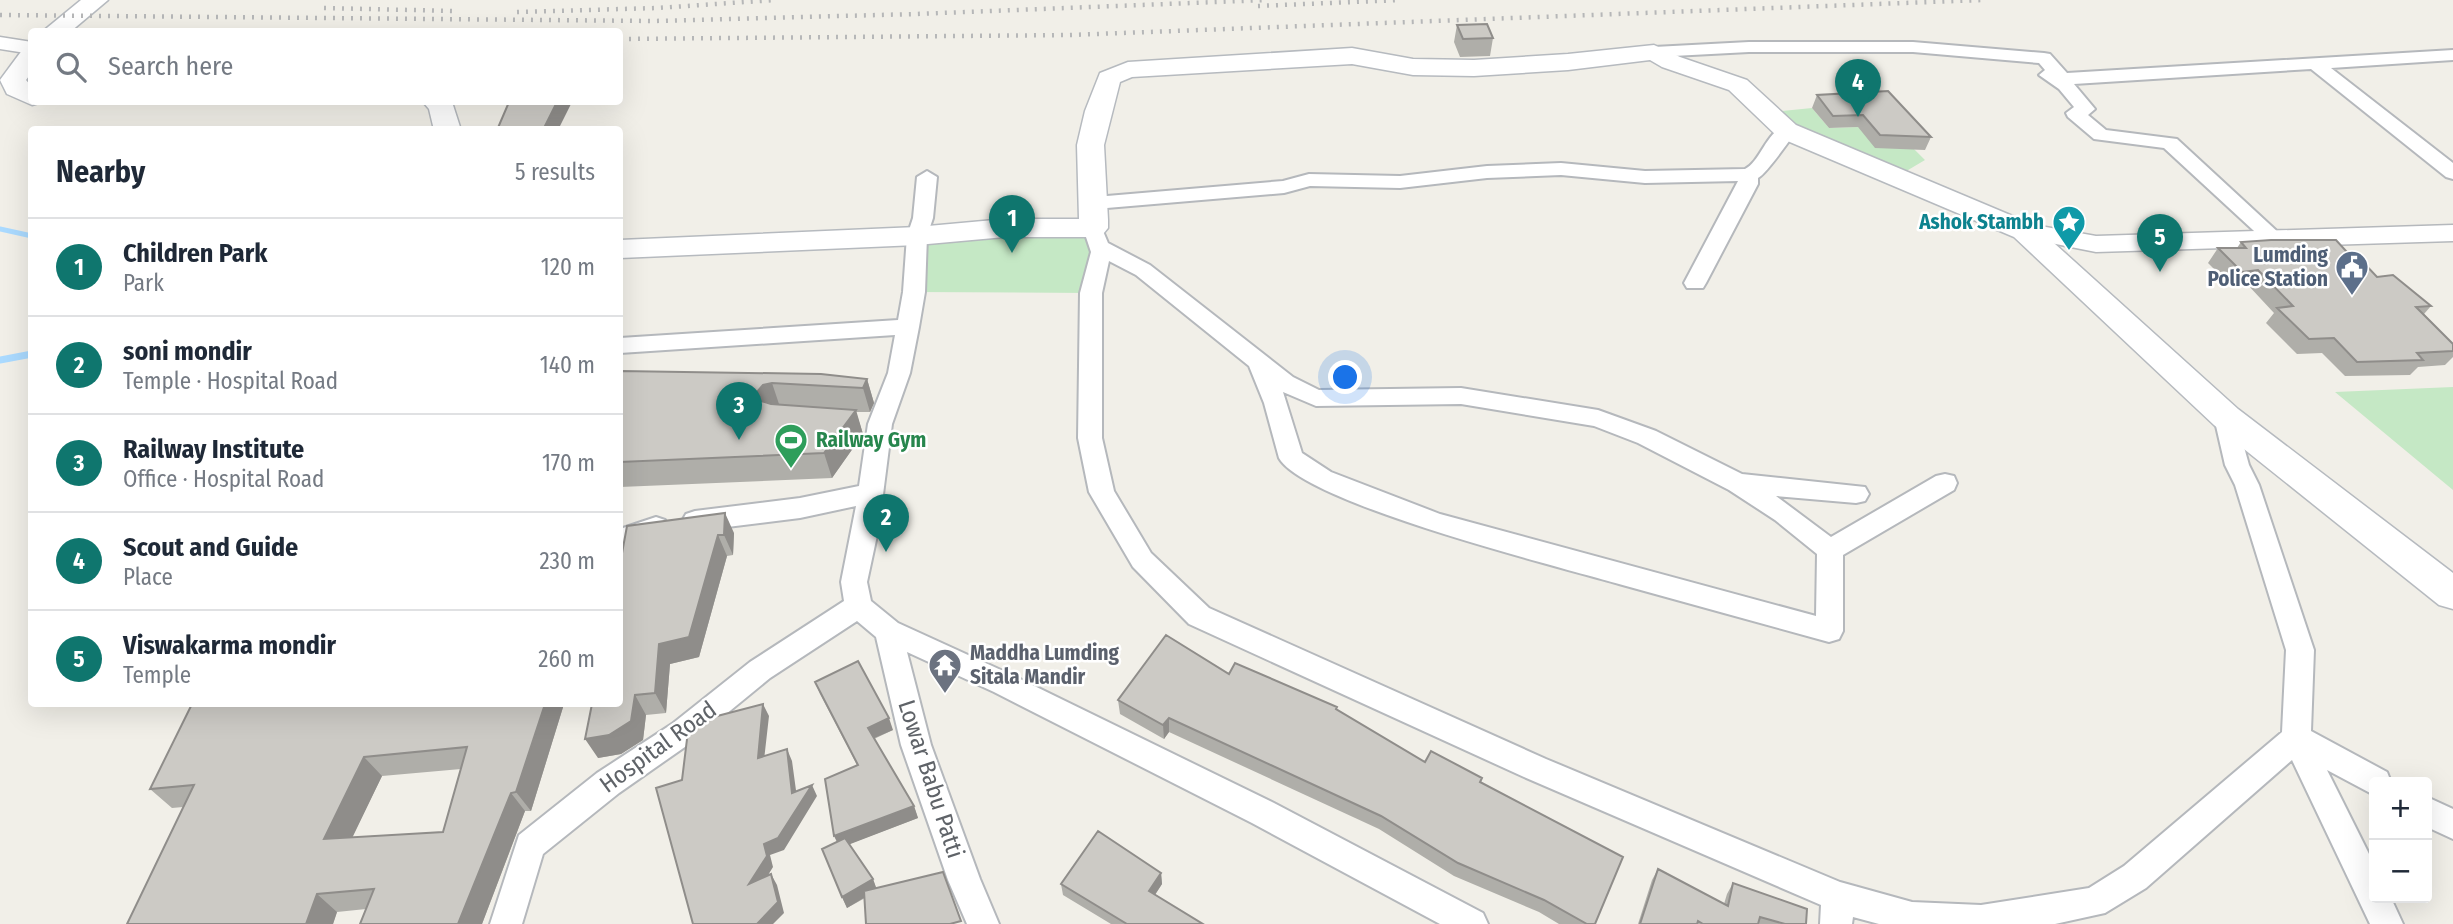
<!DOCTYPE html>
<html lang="en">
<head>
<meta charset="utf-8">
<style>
	:root { --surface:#fff; --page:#f6f6f7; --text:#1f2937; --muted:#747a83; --line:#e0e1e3; --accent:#0f766e }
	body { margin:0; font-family:"Fira Sans Condensed",sans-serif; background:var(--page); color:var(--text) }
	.controls { position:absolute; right:21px; bottom:21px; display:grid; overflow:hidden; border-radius:7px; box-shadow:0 7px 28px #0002 }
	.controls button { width:63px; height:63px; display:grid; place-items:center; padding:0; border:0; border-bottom:2px solid var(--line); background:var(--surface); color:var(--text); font:35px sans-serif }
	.you { position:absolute; left:1346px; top:378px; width:24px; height:24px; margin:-18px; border:5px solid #fff; border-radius:50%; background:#1a73e8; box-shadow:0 0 0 10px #1a73e833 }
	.badge { display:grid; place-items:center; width:46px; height:46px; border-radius:50%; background:var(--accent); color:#fff; font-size:23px; font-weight:700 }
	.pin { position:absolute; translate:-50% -58px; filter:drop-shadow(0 2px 4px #0008) }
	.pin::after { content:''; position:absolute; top:37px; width:24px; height:21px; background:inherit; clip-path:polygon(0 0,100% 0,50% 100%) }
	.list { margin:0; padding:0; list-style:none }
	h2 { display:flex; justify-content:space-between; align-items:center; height:91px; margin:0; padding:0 28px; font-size:30px }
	h2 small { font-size:23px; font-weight:400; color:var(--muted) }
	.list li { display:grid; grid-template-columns:46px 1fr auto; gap:21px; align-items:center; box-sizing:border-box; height:98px; padding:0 28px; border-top:2px solid var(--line) }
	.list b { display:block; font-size:26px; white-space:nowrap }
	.list p { margin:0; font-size:23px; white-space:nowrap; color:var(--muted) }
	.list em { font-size:23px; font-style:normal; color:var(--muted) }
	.icon { flex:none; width:38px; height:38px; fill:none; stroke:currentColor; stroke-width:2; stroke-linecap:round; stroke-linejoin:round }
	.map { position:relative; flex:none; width:2453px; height:924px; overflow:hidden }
	.search { position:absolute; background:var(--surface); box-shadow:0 7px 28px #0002; left:28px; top:28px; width:595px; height:77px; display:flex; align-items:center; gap:18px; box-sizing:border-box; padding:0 24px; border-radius:7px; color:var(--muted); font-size:26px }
	.panel { position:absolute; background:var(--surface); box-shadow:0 7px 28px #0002; left:28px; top:126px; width:595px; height:581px; border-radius:7px }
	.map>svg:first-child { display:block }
	.green { fill:#c5e8c5 }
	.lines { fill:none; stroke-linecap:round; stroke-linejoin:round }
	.stream-far1 { stroke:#aadaff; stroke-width:5 }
	.stream { stroke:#aadaff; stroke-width:7 }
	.minor-casing { stroke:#b5b8bc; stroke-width:4 }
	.tertiary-casing { stroke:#b5b8bc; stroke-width:3 }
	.secondary-casing { stroke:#b6babf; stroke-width:3 }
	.minor { fill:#fff; fill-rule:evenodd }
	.tertiary { fill:#fff; fill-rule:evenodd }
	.secondary { fill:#fff; fill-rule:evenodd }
	.rail { stroke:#b6b7b8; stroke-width:4.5; stroke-dasharray:2 7; stroke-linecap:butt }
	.wall { fill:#afaea9; fill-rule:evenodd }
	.shaded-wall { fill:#8f8d8a }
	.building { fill:#cccac5; stroke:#8f8d8a; stroke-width:2; fill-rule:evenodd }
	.labels { text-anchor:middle; stroke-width:5; stroke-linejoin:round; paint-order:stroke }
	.culture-label { font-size:21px; font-weight:bold; fill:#0d838f; stroke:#fff; text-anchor:end }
	.service-label { font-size:21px; font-weight:bold; fill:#4e5e75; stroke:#fff; text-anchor:end }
	.leisure-label { font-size:21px; font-weight:bold; fill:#27864d; stroke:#fff; text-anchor:start }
	.worship-label { font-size:21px; font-weight:bold; fill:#5b616d; stroke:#fff; text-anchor:start }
	.near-street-label { font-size:24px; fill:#5f6368; stroke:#fff }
</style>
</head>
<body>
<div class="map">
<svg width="2453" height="924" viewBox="0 0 2453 924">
	<rect width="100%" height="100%" fill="#f1efe8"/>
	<path class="green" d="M1812 108 1829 128 1858 127 1912 147 1925 160 1903 173 1799 127 1782 111Z
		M1093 228 1091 293 914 292 917 236Z
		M2453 387V490L2335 392Z"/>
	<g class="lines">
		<path class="stream-far1" d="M0 229 32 236"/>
		<path class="stream" d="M0 360 32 354"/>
		<defs>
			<path id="minor" d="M1749 42H1913L2044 53 2050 54 2067 73 2453 50V60L2331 68 2453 163V179L2446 177 2311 69 2074 84 2095 109 2088 115 2106 130 2177 139 2280 234 2283 238 2280 242H2266L2164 148 2094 139 2068 117 2066 113 2074 107 2059 89 2039 75 2045 70 2039 63 1913 52H1749L1654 57 1645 52 1654 47Z
				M1787 125 1796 131C1790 140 1766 174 1758 178V184L1706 283 1703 288H1687L1684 283 1738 181 1645 183 1561 175 1487 178 1400 188 1310 186 1284 193 1095 209 1088 207 1085 203 1088 199 1095 197 1283 181 1309 174 1400 176 1487 166 1561 163 1645 171 1745 169C1761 161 1766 131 1787 125Z
				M927 171 937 177 933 218 927 236 925 292 919 327 910 373 892 424 879 526 867 582 871 601 898 623 1014 676 1274 803 1483 913 1488 924H1440L1252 823 994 692 907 652 931 745 980 879 999 924H967L948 880 901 745 876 637 857 621 770 678 692 742 619 793 543 854 522 924H490L519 835 597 773 672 724 750 662 844 601 841 582 856 506 800 518 695 531 686 528 682 521 686 514 695 511 800 498 859 486 868 424 888 373 895 335 620 353V338L898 320 903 292 907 236 913 218 917 177Z
				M1093 222 1100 224 1108 243 1150 265 1293 377 1319 390 1461 388 1598 410 1656 431 1742 474 1865 487 1869 494 1865 501 1856 503 1776 496 1831 537 1936 476 1945 474 1954 476 1957 483 1954 490 1843 555V631L1839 639 1829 642C1759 623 1689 603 1619 584 1560 567 1304 503 1279 458L1264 403 1249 366 1136 275 1109 261 1102 293V438L1114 491 1151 553 1209 608 1546 759 1840 882 1912 902 1981 905 2089 888 2124 866 2282 732 2286 650 2235 485 2225 465 2214 417 2218 411 2226 409 2234 411 2249 465 2259 485 2314 650 2311 731 2387 772 2391 782H2374V795L2327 770 2374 864V898H2391L2403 924H2370L2292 760 2146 888 2105 913 2055 924H1879L1853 917 1852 924H1820L1821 905 1524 777 1189 624 1133 567 1089 492 1078 438 1080 293 1091 252 1083 228 1086 224ZM1283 392 1316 406 1461 404 1594 426 1638 443 1729 490 1775 520 1817 554 1816 616 1440 514 1331 472 1302 453Z
				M656 517 665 520 669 527 665 534 620 549V529Z
				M2427 797 2453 809V839L2427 827Z"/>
			<path id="tertiary" d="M0 37 32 42V54L0 49Z
				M2024 223 2096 236 2453 225V241L2096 252 2015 236 2012 231 2015 226Z"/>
			<path id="secondary" d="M81 0H108L70 32H42Z
				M1654 45 1680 57 1747 80 1796 125 2034 225 2238 409 2453 573V609L2439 605 2214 425 2014 237 1778 137 1729 90 1662 67 1650 60 1568 70 1474 76 1413 75 1352 64 1132 77 1120 82 1104 145 1108 220V228L1103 234 1093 237H1005L917 245 620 258V240L917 227 1005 219H1079L1077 145 1085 111 1100 73 1128 62 1352 48 1413 59 1474 60 1568 54Z
				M32 47V72L26 80 32 87V102H42L32 105 7 94 0 80 23 49Z
				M423 102H452L461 130H434L429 109Z"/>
		</defs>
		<use href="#minor" class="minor-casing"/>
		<use href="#tertiary" class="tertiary-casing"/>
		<use href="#secondary" class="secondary-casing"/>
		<use href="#minor" class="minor"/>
		<use href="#tertiary" class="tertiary"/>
		<use href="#secondary" class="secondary"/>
		<path class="rail" d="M1258 6 1401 0
			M324 8 454 11
			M517 12 657 8 775 0
			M0 15 654 21 916 14 1266 0
			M620 39 1070 35 1982 0"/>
	</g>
	<path class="wall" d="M1457 25 1493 38 1490 56 1460 57 1454 42Z
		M1817 95 1931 137 1925 150 1875 148 1858 127 1829 128 1812 108Z
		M2241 242 2356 262 2377 277 2431 306 2424 314 2453 344V357L2445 365 2418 367 2410 375 2345 376 2322 353 2297 354 2266 323 2274 313 2247 284 2232 287 2208 263 2218 248H2237Z
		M620 371 867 379 874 403 870 412H856L863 434 832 478 620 487Z
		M627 526 734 533 733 555 727 556 699 657 670 664 666 713 646 715 643 740 621 754 598 758Z
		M1229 674 1337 710 1425 762 1481 783 1595 924H1559L1539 912 1454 876 1379 829 1169 732 1164 739 1120 714 1118 700Z
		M815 682 893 730 874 739 914 806 918 818 849 844 873 879 876 888 865 898 847 908 842 897 837 842 857 765 820 694Z
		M564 704 531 811H525L482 924H360L366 909 337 912 333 924H127L183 807 172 808 150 789ZM461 769 443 832 352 837 382 776Z
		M1658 869 1724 904 1727 894 1733 883 1806 924H1638L1652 880Z
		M1161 873 1162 884 1155 895 1203 924H1111L1063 895 1061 884Z"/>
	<path class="shaded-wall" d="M557 102H572L558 130H543Z
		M2258 270 2247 284 2232 287 2242 272Z
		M867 379 874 403 870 412 863 388Z
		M772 383 780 407 766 417 757 392 763 385Z
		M856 410 863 434 832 478 824 453Z
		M725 513 734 533 733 555 724 535Z
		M718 535 727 556 699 657 670 664 666 713 655 693 659 644Z
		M635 695 646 715 643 740 621 754 598 758 585 739Z
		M545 704H564L531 811 516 792Z
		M763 704 769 716 763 769 758 758Z
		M889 718 893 730 872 739 868 728Z
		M1169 718V732L1164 739 1163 725Z
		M787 749 792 761 798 805 792 793Z
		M364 757 382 776 343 857 324 839Z
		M812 785 817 796 784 850 770 855 773 867 756 895 749 884 764 844Z
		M511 793 525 811 482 924H458Z
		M914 806 918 818 840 848 834 836Z
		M1161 873 1162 884 1150 902 1149 891Z
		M771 874 777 885 784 913 773 924H757Z
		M873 879 877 890 847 908 842 897Z
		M317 894 337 912 333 924H306Z"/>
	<path class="building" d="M1487 24 1493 38 1463 39 1457 25Z
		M1888 91 1931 137 1880 135 1863 115 1833 116 1817 95Z
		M509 102H557L543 130H497Z
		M2271 240H2336L2356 262H2363L2377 277 2393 275 2431 306 2416 307 2453 344V351L2417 353 2423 360 2357 362 2334 338 2309 339 2277 308 2293 306 2258 270 2242 272 2218 248H2246L2241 242Z
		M620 371 821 374 867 379 863 388 772 383 763 385 757 392 761 401 771 404 856 410 824 453 620 462Z
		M725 513 724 535H718L689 637 659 644 655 693 635 695 631 721 609 735 585 739 592 704H620V564L627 526Z
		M1166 635 1229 674 1235 663 1337 707 1336 709 1425 762 1431 751 1482 778 1480 782 1623 857 1595 924H1587L1544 900 1458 863 1381 816 1169 718 1163 725 1118 700Z
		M858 661 889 718 868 728 914 806 834 836 825 779 858 765 815 682Z
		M192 704H545L516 792 511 793 458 924H360L374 889 317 894 306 924H127L194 785 150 789ZM467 747 443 832 324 839 364 757Z
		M763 704 758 758 787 749 792 793 812 785 778 838 764 844 767 856 749 884 771 874 778 902 757 924H693L656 788 682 780 688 731 702 720Z
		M1098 831 1161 873 1149 891 1203 924H1127L1061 884Z
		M845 838 873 879 842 897 822 849Z
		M1658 869 1728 906 1733 883 1807 909 1806 924H1785L1760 917 1758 924H1703L1698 921 1697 924H1640Z
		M943 872 961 921 950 924H866L864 891Z"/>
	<defs>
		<symbol id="sight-pin" viewBox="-11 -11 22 30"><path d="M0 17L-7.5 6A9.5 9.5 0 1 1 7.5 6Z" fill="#0f9aa8" stroke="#fff"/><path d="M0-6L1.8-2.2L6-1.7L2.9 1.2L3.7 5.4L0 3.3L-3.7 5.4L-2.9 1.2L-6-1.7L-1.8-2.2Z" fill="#fff"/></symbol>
		<symbol id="civic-pin" viewBox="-11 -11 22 30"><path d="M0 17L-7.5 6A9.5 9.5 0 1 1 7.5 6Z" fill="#5c6f8a" stroke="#fff"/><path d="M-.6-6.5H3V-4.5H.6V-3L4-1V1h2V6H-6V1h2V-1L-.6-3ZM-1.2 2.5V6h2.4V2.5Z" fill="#fff"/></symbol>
		<symbol id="stadium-pin" viewBox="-11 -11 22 30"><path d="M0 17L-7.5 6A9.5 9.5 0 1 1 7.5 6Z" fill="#2e9e5b" stroke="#fff"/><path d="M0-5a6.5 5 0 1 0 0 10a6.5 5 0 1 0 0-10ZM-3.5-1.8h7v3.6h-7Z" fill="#fff"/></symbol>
		<symbol id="temple-pin" viewBox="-11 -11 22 30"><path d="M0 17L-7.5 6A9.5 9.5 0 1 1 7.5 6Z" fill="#6b7280" stroke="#fff"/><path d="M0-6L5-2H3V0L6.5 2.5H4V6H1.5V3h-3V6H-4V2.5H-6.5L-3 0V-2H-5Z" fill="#fff"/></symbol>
	</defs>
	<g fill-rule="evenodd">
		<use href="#sight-pin" x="2050" y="203" width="38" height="52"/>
		<use href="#civic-pin" x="2333" y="248" width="38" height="52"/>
		<use href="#stadium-pin" x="772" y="421" width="38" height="52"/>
		<use href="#temple-pin" x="926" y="646" width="38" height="52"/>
	</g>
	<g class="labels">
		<g class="culture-label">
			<text x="2044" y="229">Ashok Stambh</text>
		</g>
		<g class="service-label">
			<text x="2328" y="262">Lumding<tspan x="2328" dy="24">Police Station</tspan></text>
		</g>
		<g class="leisure-label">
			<text x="816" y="447">Railway Gym</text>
		</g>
		<g class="worship-label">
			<text x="970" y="660">Maddha Lumding<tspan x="970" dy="24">Sitala Mandir</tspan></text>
		</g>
		<g class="near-street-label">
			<text transform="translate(658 747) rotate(-36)" y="8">Hospital Road</text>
			<text transform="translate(931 779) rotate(72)" y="8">Lowar Babu Patti</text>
		</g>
	</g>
</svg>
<div class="controls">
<button>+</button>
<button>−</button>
</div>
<div class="you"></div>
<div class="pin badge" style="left:1012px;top:253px">1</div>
<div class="pin badge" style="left:886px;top:552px">2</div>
<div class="pin badge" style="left:739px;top:440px">3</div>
<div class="pin badge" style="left:1858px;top:117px">4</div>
<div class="pin badge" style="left:2160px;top:272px">5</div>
<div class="search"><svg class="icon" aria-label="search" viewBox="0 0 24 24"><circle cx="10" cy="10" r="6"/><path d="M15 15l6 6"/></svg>Search here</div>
<section class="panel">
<h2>Nearby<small>5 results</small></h2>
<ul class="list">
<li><span class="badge">1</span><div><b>Children Park</b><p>Park</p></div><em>120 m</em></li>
<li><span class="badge">2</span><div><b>soni mondir</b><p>Temple · Hospital Road</p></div><em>140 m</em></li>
<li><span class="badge">3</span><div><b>Railway Institute</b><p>Office · Hospital Road</p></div><em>170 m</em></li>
<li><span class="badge">4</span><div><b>Scout and Guide</b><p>Place</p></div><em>230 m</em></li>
<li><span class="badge">5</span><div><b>Viswakarma mondir</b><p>Temple</p></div><em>260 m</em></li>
</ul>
</section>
</div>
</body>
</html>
